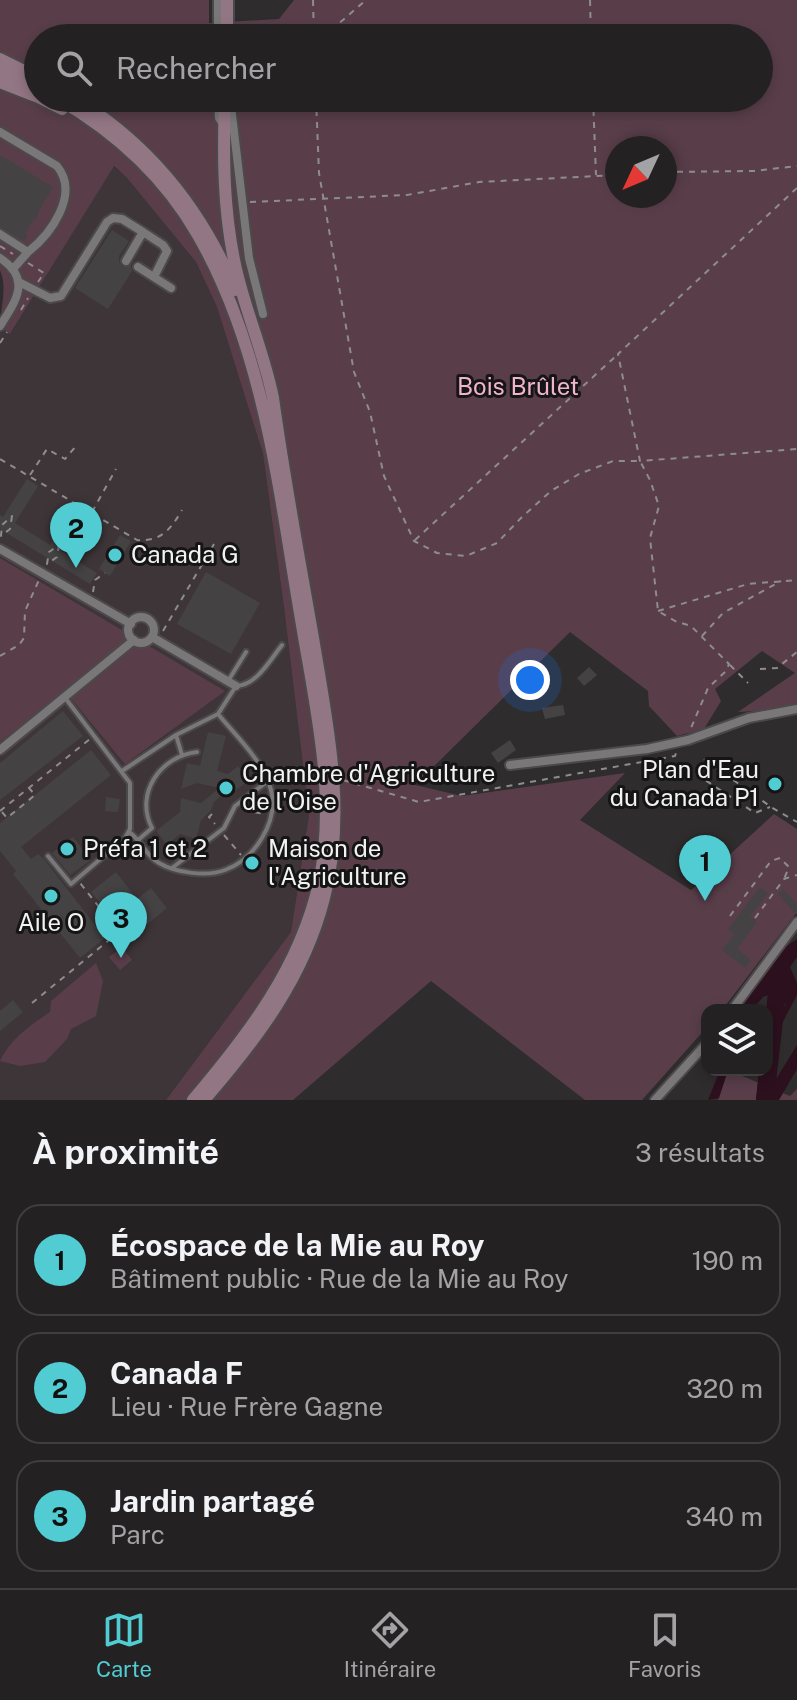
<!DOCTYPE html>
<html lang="fr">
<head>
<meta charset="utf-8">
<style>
	:root { --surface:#232122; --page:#2f2e2f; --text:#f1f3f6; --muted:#a3a3a5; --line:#403e40; --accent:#51ccd3 }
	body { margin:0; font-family:"Public Sans",sans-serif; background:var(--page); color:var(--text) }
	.controls { position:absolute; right:24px; bottom:24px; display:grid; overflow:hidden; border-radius:16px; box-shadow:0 4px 12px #0003 }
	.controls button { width:72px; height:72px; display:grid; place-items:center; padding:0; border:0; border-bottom:2px solid var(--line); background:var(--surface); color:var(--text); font:40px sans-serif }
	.compass { position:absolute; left:605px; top:136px; width:72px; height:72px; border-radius:50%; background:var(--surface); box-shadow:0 4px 12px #0003; rotate:226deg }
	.you { position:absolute; left:530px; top:680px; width:28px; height:28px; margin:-20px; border:6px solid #fff; border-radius:50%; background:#1a73e8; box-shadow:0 0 0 12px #1a73e833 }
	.badge { display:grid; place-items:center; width:52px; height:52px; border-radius:50%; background:var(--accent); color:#111; font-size:26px; font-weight:700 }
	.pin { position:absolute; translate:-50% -66px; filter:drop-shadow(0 2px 4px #0008) }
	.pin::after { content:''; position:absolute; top:42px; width:28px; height:24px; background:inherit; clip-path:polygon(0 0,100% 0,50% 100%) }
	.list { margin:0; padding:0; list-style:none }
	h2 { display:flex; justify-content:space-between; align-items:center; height:104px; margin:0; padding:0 32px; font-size:34px }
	h2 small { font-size:26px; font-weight:400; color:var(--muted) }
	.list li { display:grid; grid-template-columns:52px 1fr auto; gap:24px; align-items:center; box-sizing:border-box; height:112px; margin:0 16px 16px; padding:0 16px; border:2px solid var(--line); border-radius:24px }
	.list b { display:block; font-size:30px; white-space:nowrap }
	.list p { margin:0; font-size:26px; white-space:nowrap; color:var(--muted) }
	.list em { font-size:26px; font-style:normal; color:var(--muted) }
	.icon { flex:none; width:44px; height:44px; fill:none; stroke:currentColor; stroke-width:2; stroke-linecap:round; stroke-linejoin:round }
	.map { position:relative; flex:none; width:797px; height:1100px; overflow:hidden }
	.search { position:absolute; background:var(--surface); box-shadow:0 4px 12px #0003; left:24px; right:24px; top:24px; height:88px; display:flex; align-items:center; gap:20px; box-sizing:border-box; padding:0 28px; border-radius:44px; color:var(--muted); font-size:30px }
	.sheet { height:488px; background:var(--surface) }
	nav { display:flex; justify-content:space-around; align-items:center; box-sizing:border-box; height:112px; border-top:2px solid var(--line); background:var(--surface); font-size:22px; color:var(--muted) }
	nav a { display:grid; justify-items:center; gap:4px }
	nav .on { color:var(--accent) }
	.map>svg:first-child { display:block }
	.built { fill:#3e3539 }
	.green { fill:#593e4a; fill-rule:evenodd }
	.water { fill:#2c101e }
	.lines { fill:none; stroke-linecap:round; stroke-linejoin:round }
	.river { stroke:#2c101e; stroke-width:18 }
	.building { fill:#454243 }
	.lane-casing { stroke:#4c494a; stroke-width:8 }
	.street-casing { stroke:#4c494a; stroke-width:12 }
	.secondary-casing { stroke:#4c494a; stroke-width:16 }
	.path { stroke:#8e8c8c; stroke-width:2; stroke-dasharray:6 6; stroke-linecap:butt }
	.lane { stroke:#7a7778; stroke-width:4 }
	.street { stroke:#7a7778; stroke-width:8 }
	.secondary { stroke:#937684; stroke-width:12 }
	.poi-dot { fill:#51ccd3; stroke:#161515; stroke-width:3 }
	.labels { text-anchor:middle; stroke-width:6; stroke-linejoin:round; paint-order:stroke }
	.park-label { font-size:24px; fill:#f1b3cf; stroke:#161515 }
	.poi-label { font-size:24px; fill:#f3f2f2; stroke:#161515; text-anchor:start }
</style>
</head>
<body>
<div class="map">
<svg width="797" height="1100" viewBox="0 0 797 1100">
	<rect width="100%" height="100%" fill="#2f2c2d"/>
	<path class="built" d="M113 166 127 178 196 262 217 307 263 454 284 607 309 815 291 932 166 1100H0V742L65 691H224L0 558V327L11 333Z"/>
	<path class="green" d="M0 0H209V23L279 19 294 0H797V708L738 712 795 673 762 651 715 689 721 701 704 729 677 736 649 706 648 691 570 632 415 785 462 796 625 773 580 820 691 890 774 814 797 829V912L722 1010H707V1027L642 1100H585L431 981 293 1100H166L291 932 309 815 284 607 263 454 217 307 196 262 127 178 114 166 10 334 0 327C0 308 8 289 0 270ZM38 38H759V98H38ZM617 148H665V196H617Z
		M0 558 225 691 125 764 65 691 0 742Z
		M122 947 132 960 120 970 109 957Z
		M96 963 103 981 96 1016 71 1029 67 1039 45 1062 20 1066 0 1061C10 1039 31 1025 50 1012L51 1001Z
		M728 1070 790 1096 797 1089V1100H718Z"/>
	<path class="water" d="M797 939V957L790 967 797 983V995L777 1033 768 1061V1081H775L797 1045V1069L779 1100H756L759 1070H767V1039L786 1004 774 993 763 997 752 1010H737L781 950Z
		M720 1070H728L719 1098 708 1100Z"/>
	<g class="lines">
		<path class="river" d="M765 1100 778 984"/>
	</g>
	<path class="building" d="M0 155 53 187 38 212 37 220 34 219 25 233 28 235 24 241 0 227Z
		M112 230 129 241 119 256V262L123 267 131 265 132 271 108 309 75 288Z
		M27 479 38 486 15 523 50 545 74 507 85 514 61 551 97 573 90 584 0 529V515L3 517Z
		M120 535 131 541 110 576 99 569Z
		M206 572 260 603 231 654 177 624Z
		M589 667 597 675 584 686 577 678Z
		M563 705 565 715 545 719 542 708Z
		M63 711 83 736 0 800V763Z
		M208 732 226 736 217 771 228 774 238 766 249 780 229 796 223 794 214 802 211 810 201 820 196 839 180 834 167 845 156 831 180 812 181 798 201 803 219 788 197 783 181 789 187 763 200 766Z
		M510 740 516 750 498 763 491 753Z
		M91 750 111 775 21 847 31 859 38 854 44 859 105 938 80 958 13 874 16 871 0 851V823Z
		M106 797 120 799 118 812 105 811Z
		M73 837 91 860 70 875 52 853Z
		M116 872 137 899 151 888 167 908 129 939 91 892Z
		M760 887 768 893 750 917 757 922 737 949 751 960 745 968 722 950 734 934 728 929Z
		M783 889 797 904V915L778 894Z
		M13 1000 23 1012 0 1031V1011Z"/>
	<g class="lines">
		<defs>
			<path id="lane" d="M228 681 246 652
				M182 755 176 735 218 714
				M122 771 176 735
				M129 832C141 840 146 856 159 863 176 873 207 877 225 870 255 859 279 821 271 790 264 762 236 736 218 714L236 686C257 685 270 660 282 645
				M138 840 152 828C134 793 161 756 197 752
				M48 856 71 884 125 838 130 829V783L66 699
				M172 868 224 828 235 806 268 781"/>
			<path id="street" d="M218 0V38
				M218 98 219 118 222 122
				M230 98 249 258 263 314
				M0 132 57 166C80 194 51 234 28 252
				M143 232 163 245 167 251 154 277
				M0 234 28 252 13 269
				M0 258C32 279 16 301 0 326
				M138 267 171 288
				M19 282 50 298 61 296 107 222 113 218 122 219 143 232 126 261
				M0 549 131 624
				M128 630a13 13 0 1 1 26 0a13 13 0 1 1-26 0Z
				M152 637 236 686
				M0 750 134 640
				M510 765 647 749 688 740 749 718 797 709
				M732 1010 797 922
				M655 1100 707 1043"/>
			<path id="secondary" d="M227 0V38
				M0 59 38 78
				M0 69 38 88
				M0 82 38 97
				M40 98 62 109
				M57 98C114 131 165 177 198 235 264 350 278 485 300 613 314 701 338 794 319 883 300 968 248 1035 193 1100
				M74 98C149 144 202 210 235 290
				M204 1100C257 1039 304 977 324 898 347 812 327 724 313 638 299 558 284 478 273 398 264 353 246 313 236 269 223 212 223 155 225 98"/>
		</defs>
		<use href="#lane" class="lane-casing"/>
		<use href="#street" class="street-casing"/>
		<use href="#secondary" class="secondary-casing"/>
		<path class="path" d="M313 0 314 38
			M590 0 591 38
			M322 38 366 0
			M316 98 319 173 354 372 370 412 384 476 414 541 437 553 466 556 497 543 521 518 551 491 579 474 613 461H640L650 480 659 506 650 538 658 611 675 621 691 626 729 664 726 671 708 688 691 728
			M593 98 596 175
			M665 172 754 171 797 166
			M797 188 618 354 640 461 797 449
			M250 202 407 195 479 182 617 175
			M0 246 13 254
			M28 263 44 273 38 282
			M21 310 28 298
			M0 343 7 332
			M0 459 137 540C161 542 171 529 182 510
			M30 475 47 449 65 459 76 446
			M92 512 116 469
			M12 516 10 529 1 536 2 525Z
			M415 540 617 355
			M59 545 57 557 47 564 49 552Z
			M93 592 95 580 105 573
			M658 611 748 584 797 580
			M163 631 214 544
			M702 636 723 613 781 581
			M0 656 19 645 24 638 25 611 39 580
			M730 665 748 683
			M760 669 777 668 797 652
			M704 759 771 807 797 822
			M696 774 755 813 770 807
			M343 780 419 802 675 756 677 750
			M243 810 264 814
			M0 811 90 739
			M2 812 7 818 35 795 29 788
			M212 814 209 817 215 824
			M224 835 241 855
			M730 916 771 861 780 858 789 867 784 879
			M755 918 784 879 797 875
			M32 1003 119 932 80 883"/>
		<use href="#lane" class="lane"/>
		<use href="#street" class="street"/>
		<use href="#secondary" class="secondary"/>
	</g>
	<g class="poi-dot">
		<circle cx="115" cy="555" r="8"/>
		<circle cx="775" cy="784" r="8"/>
		<circle cx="226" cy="788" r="8"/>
		<circle cx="67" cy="849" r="8"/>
		<circle cx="252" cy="863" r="8"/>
		<circle cx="51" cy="896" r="8"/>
	</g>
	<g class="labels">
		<g class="park-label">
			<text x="518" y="395">Bois Brûlet</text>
		</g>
		<g class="poi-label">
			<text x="131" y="563">Canada G</text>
			<text x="759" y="778" text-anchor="end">Plan d'Eau<tspan x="759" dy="28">du Canada P1</tspan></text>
			<text x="242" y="782">Chambre d'Agriculture<tspan x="242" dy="28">de l'Oise</tspan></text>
			<text x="83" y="857">Préfa 1 et 2</text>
			<text x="268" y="857">Maison de<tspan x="268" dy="28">l'Agriculture</tspan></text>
			<text x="51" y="931" text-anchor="middle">Aile O</text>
		</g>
	</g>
</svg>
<div class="controls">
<button><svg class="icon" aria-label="layers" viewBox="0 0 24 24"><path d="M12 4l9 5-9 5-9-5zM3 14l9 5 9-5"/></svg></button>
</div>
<svg class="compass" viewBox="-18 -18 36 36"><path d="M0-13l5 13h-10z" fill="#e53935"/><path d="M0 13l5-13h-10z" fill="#a3a3a5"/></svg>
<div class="you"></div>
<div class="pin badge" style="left:705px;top:901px">1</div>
<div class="pin badge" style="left:76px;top:568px">2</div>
<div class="pin badge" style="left:121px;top:958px">3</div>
<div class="search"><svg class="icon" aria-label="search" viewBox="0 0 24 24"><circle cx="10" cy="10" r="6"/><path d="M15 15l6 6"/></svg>Rechercher</div>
</div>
<section class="sheet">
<h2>À proximité<small>3 résultats</small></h2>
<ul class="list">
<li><span class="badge">1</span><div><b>Écospace de la Mie au Roy</b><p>Bâtiment public · Rue de la Mie au Roy</p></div><em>190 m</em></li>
<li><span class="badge">2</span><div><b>Canada F</b><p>Lieu · Rue Frère Gagne</p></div><em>320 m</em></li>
<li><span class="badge">3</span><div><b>Jardin partagé</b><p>Parc</p></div><em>340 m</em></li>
</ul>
</section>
<nav>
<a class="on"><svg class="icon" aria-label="map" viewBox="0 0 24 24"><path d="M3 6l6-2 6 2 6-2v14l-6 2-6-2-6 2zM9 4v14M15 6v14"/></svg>Carte</a>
<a><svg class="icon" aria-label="directions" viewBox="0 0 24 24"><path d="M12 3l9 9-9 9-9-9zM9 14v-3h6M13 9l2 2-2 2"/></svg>Itinéraire</a>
<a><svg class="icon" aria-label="saved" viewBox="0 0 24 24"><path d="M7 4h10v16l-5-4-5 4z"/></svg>Favoris</a>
</nav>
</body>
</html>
